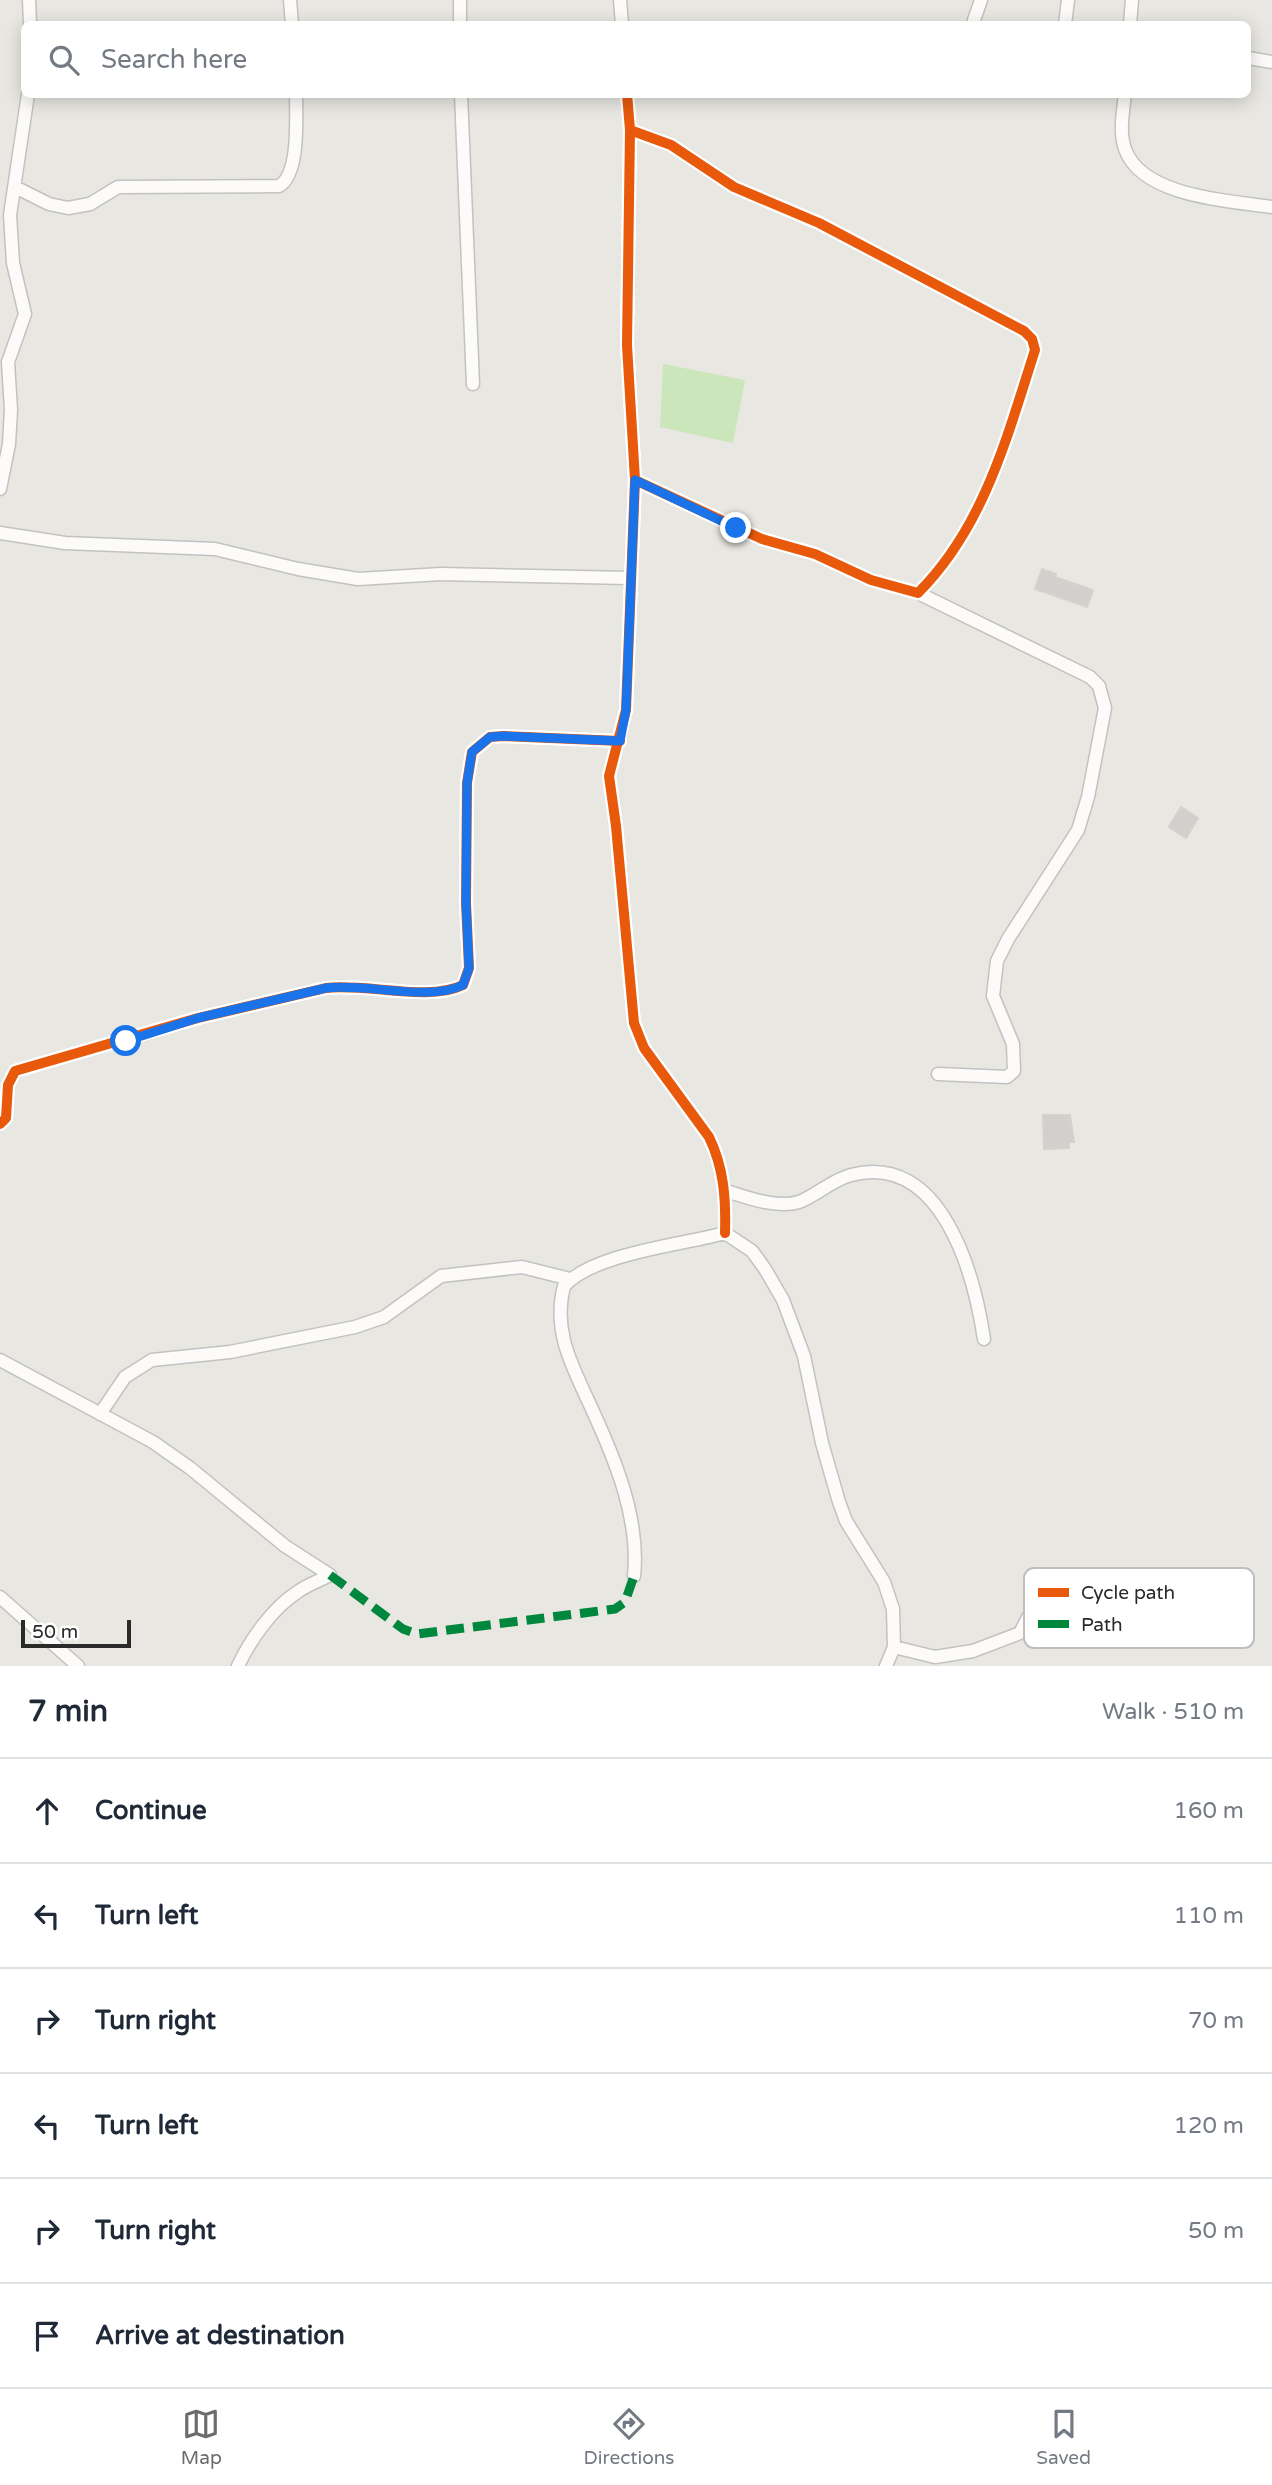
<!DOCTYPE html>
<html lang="en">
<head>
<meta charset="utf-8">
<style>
	:root { --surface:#fff; --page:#f2f2f3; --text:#1f2937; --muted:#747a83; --line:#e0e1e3; --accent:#6c6c6a }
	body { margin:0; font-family:"Varela Round",sans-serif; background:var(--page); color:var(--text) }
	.scale { position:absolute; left:21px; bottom:18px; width:110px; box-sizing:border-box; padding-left:7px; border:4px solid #2a2a2a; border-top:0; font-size:19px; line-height:24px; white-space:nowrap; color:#2a2a2a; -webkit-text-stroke:5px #fff; paint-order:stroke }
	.stop { position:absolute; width:21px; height:21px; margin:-16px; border:5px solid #1a73e8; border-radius:50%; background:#fff }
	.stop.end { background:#1a73e8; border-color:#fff; box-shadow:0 2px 7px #0008 }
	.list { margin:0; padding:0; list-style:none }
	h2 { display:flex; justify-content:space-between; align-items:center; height:91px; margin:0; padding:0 28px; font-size:30px }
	h2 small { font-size:23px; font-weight:400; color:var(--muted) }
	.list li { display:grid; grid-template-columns:46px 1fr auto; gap:21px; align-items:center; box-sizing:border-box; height:105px; padding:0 28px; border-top:2px solid var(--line) }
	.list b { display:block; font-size:26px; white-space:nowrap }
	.list em { font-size:23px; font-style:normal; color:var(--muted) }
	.icon { flex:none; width:38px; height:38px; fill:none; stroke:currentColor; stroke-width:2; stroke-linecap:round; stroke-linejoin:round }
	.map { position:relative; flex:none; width:1272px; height:1666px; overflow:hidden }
	.search { position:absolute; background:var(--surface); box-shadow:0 4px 18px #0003; left:21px; right:21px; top:21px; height:77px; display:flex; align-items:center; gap:18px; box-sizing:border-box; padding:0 24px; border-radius:10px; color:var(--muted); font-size:26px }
	.sheet { height:721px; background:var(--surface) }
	nav { display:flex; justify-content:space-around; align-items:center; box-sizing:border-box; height:98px; border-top:2px solid var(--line); background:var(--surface); font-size:19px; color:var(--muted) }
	nav a { display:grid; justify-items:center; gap:4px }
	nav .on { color:var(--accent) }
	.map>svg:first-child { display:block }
	.pitch { fill:#cae6ba }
	.building { fill:#d1d0cc; stroke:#d3d2cd; stroke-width:2 }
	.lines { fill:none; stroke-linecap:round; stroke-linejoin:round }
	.minor-casing { stroke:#c2c2c1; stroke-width:15 }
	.minor { stroke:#fcfbfa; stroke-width:12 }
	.quiet { stroke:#00873e; stroke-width:9; stroke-dasharray:18 9; stroke-linecap:butt }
	.cycleway-casing { stroke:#fff; stroke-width:15 }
	.cycleway { stroke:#e8590c; stroke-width:10 }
	.route { stroke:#1a73e8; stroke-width:9 }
	.key { fill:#fff; stroke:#bfbfbf; stroke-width:2 }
	.key-label { font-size:19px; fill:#2a2a2a }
</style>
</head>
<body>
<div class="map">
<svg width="1272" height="1666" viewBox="0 0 1272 1666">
	<rect width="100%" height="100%" fill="#e8e7e1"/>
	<path class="pitch" d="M663 364 745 380 733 443 660 427Z"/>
	<path class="building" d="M1042 569 1056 574 1055 577 1093 590 1087 607 1035 589Z
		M1181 807 1198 818 1186 838 1169 827Z
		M1043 1115H1070L1074 1142H1069V1148L1044 1149Z"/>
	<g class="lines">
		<defs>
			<path id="minor" d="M29 0 30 24
				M290 0 292 24
				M460 0V24
				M620 0 622 24
				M974 20 981 0
				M1065 24 1068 0
				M1130 24 1132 0
				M1248 58 1272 62
				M461 94 473 384
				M627 94 630 130 627 345 635 480 626 710 609 776 616 826 634 1023 644 1048 709 1137C724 1168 726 1199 725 1233
				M1125 94C1123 113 1119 131 1125 149 1142 197 1230 201 1272 207
				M630 130 671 145 734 187 819 223 1024 331 1032 339 1035 350C1007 437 984 527 918 593L871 580 815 554 762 539 635 480
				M15 187 49 204 68 208 90 204 118 187 279 186C300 174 296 117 296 94
				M0 489 9 444 11 410 8 362 25 314 13 263 10 215 28 94
				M0 533 65 543 215 549 298 569 358 579 441 574 629 578
				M918 593 1090 677 1099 686 1105 708 1088 797 1078 830 1008 939 997 961 993 996 1013 1044 1014 1071 1007 1077 938 1074
				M0 1124 6 1118 8 1085 15 1071 198 1018 326 988C367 983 428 1002 463 985L469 968 466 903 467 783 472 752 490 737 504 736 620 741
				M726 1191C746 1197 777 1209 799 1202 817 1195 832 1180 851 1175 941 1151 974 1273 984 1339
				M725 1233 752 1251 765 1269 783 1300 804 1356 822 1443 839 1502 846 1521 884 1582 893 1609 894 1647 886 1666
				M0 1360 153 1442 190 1468 285 1546 330 1575C319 1581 306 1585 296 1593 272 1609 250 1640 238 1666
				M100 1414 125 1377 152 1360 230 1352 355 1327 384 1317 441 1276 522 1267 570 1279
				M634 1576C640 1519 615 1459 591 1407 573 1367 552 1332 564 1286 594 1253 682 1245 725 1233
				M0 1597 78 1666
				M894 1647 935 1657 973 1651 1020 1633 1036 1602"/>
		</defs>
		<use href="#minor" class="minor-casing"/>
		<use href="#minor" class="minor"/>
		<path class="quiet" d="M330 1575 403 1629 417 1634 615 1609 625 1602 634 1576"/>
		<defs>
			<path id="cycleway" d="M627 94 630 130 627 345 635 480 626 710 609 776 616 826 634 1023 644 1048 709 1137C724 1168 726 1199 725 1233
				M630 130 671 145 734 187 819 223 1024 331 1032 339 1035 350C1007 437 984 527 918 593L871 580 815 554 762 539 635 480
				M0 1124 6 1118 8 1085 15 1071 198 1018 326 988C367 983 428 1002 463 985L469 968 466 903 467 783 472 752 490 737 504 736 620 741"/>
		</defs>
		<use href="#cycleway" class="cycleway-casing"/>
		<use href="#cycleway" class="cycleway"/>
	</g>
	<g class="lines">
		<path class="route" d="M126 1041 198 1018 326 988C367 983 428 1002 463 985L469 968 466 903 467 783 472 752 490 737 503 736 620 741 626 710 635 480 736 528"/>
	</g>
	<rect x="1024" y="1568" width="230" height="80" rx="10" class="key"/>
	<rect x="1038" y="1588" width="31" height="9" fill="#e8590c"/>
	<rect x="1038" y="1620" width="31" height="8" fill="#00873e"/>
	<g class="key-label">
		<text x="1081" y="1599">Cycle path</text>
		<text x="1081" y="1631">Path</text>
	</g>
</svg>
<div class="scale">50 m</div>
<div class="stop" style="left:126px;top:1041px"></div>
<div class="stop end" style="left:736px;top:528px"></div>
<div class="search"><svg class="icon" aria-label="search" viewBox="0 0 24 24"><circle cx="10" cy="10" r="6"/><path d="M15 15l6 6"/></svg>Search here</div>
</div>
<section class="sheet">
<h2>7 min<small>Walk · 510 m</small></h2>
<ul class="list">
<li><svg class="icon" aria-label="ahead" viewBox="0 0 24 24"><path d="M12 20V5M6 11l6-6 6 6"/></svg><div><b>Continue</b></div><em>160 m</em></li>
<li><svg class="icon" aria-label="left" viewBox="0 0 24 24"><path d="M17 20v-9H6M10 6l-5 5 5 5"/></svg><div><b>Turn left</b></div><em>110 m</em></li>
<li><svg class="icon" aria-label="right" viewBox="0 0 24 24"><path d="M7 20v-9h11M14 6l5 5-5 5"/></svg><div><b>Turn right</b></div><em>70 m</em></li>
<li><svg class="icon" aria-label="left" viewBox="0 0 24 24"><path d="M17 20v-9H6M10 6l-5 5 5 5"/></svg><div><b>Turn left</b></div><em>120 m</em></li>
<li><svg class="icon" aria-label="right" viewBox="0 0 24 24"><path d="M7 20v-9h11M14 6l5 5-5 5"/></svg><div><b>Turn right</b></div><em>50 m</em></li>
<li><svg class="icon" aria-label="arrive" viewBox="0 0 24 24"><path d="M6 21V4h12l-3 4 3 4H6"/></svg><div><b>Arrive at destination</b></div></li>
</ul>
</section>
<nav>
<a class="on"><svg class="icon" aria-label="map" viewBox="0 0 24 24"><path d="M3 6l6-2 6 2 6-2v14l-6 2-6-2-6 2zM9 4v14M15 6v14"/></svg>Map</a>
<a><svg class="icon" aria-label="directions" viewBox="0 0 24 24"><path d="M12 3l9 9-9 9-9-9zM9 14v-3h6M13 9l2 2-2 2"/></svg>Directions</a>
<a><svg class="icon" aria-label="saved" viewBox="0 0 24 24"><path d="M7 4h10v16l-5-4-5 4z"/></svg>Saved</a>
</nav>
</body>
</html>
